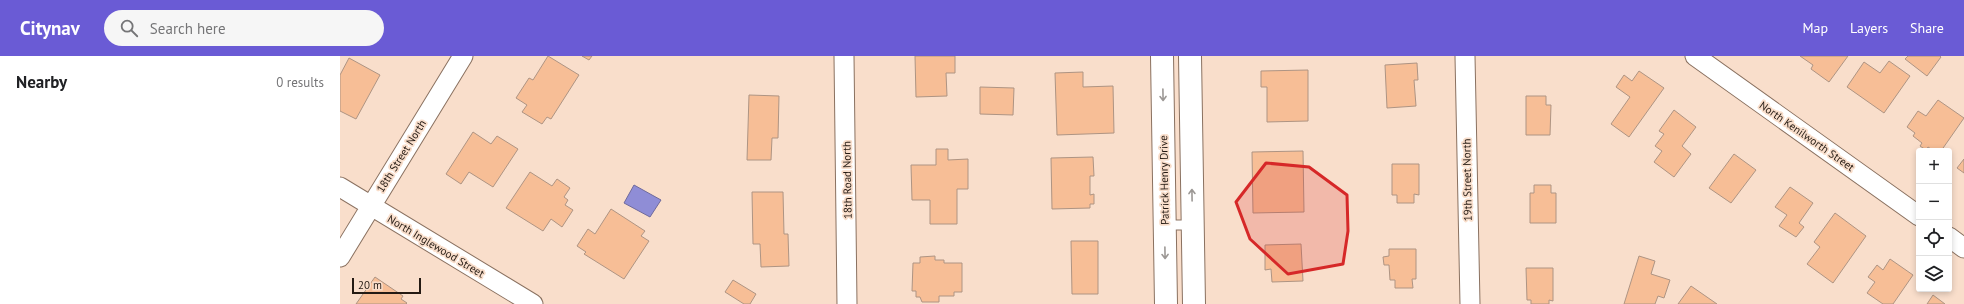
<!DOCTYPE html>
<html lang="en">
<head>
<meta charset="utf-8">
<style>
	:root { --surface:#fff; --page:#f6f6f6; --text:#202124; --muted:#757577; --line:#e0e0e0; --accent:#6a5bd5 }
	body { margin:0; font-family:"PT Sans",sans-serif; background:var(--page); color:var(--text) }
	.controls { position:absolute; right:12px; bottom:12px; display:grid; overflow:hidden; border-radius:4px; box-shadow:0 2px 6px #0003 }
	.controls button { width:36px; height:36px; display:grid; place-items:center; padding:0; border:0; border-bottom:1px solid var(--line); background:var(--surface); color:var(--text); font:20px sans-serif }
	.scale { position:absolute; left:12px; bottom:10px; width:69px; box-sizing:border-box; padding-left:4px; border:2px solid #241a13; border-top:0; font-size:11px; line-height:14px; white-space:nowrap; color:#241a13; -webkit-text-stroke:3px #f9decb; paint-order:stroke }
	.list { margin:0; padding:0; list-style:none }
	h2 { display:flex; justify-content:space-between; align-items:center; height:52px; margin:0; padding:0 16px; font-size:17px }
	h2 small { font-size:13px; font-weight:400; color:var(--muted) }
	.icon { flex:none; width:22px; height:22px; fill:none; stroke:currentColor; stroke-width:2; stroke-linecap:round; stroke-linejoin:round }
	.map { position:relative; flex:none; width:1624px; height:248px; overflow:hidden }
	header { display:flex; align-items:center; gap:24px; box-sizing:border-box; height:56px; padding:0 20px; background:var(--accent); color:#fff }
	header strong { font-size:19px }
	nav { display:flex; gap:22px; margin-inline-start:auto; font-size:14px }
	.search { width:280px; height:36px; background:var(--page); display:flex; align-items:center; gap:10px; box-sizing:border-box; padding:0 14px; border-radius:22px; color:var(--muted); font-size:15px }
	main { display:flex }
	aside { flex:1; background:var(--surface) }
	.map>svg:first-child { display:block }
	.water { fill:#8f8dd6; stroke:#6f6a9c }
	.building { fill:#f7be96; stroke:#ae9483 }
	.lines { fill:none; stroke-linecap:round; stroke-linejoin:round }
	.lane-casing { stroke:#8a7160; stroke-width:11 }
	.street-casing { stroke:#8a7160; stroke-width:21 }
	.secondary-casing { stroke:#8a7160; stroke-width:24 }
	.lane { stroke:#fff; stroke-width:9 }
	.street { stroke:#fff; stroke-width:19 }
	.secondary { stroke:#fff; stroke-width:22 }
	.oneway { stroke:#9c9895 }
	.marked { fill:#d62828; fill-opacity:0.2; stroke:#d62828; stroke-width:3; stroke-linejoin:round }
	.labels { text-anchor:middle; stroke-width:3.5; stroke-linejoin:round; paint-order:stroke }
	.street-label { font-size:11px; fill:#241a13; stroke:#f9decb }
</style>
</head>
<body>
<header>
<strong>Citynav</strong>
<div class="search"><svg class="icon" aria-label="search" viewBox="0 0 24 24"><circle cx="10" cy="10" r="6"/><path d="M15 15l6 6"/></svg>Search here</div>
<nav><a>Map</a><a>Layers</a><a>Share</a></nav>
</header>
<main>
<aside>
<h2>Nearby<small>0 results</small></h2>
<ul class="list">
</ul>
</aside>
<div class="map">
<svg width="1624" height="248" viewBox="0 0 1624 248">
	<rect width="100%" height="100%" fill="#f9decb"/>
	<path class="water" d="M294 129 321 144 310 161 284 147Z"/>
	<path class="building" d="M208 0 239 19 211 63 207 61 202 68 182 56 187 49 176 42 189 22 193 24Z
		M242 0H252L249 4Z
		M575 0H615V17H606L607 40 576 41Z
		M1460 0H1508L1489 26 1471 13 1473 9Z
		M1568 0H1600L1601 1 1587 20 1565 3Z
		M9 2 40 19 16 63 0 55V19Z
		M1549 5 1570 20 1544 57 1507 31 1524 6 1540 17Z
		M1077 7 1078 24H1074L1076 50 1047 52 1045 9Z
		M968 14V65L927 66V31H921V15Z
		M1299 15 1324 32 1289 81 1271 68 1290 41 1276 31 1284 19 1292 25Z
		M743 16V31L773 30 774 77 717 79 715 17Z
		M640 31 674 32 673 59 640 58Z
		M409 39 439 40 438 82H432L431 104H407Z
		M1186 40H1206V49H1211L1210 79H1186Z
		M1598 44 1624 62 1601 95H1594L1588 91 1586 94 1580 90 1582 87 1573 80 1575 77 1567 71 1578 55 1586 60Z
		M1334 54 1356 71 1342 90 1351 98 1334 121 1314 106 1322 95 1315 90 1324 78 1319 75Z
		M133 76 151 88 157 80 178 93 153 131 129 116 121 128 106 118Z
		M596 93H608V104L628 103V133H617V168H590V144H572L571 109H596Z
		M963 95 964 156 913 157 912 96Z
		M1394 98 1416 114 1391 147 1369 132Z
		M753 101 754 120H750V139L754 138V148H750V152L712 153 711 102Z
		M1624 103V117L1617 112Z
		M1052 108H1079V139L1074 138V147H1057V139H1052Z
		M190 116 212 130 217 123 230 132 224 141 228 144 225 149 233 154 222 171 211 163 203 175 166 152Z
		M1194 129H1211V137H1216V167H1190V137H1194Z
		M1450 131 1473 147 1459 167 1464 171 1456 181 1439 170 1447 159 1435 151Z
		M412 136H443L444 178H448L449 210 421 211 420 188H413Z
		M271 153 305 175 301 180 309 185 284 223 244 198 246 196 237 190 248 173 255 178Z
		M1495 157 1526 180 1493 227 1467 208 1480 191 1474 186Z
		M731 185H758V238H732Z
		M961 188 963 225 932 226 931 213 925 214V189Z
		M1049 193H1076V223H1072L1073 232H1055V224H1050L1049 209H1044L1043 201 1049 200Z
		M595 200V204H604V207H622V236H614V240H599V246H582L580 241H576V235H572L573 207H580V201Z
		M1299 200 1315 205 1311 218 1330 224 1324 242 1318 240 1315 248H1284Z
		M1550 203 1573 219 1553 248H1543L1527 237 1535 226 1528 221 1537 209 1543 214Z
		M1186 212H1213V245L1209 244V248H1191V244H1187Z
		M35 221 63 240 61 243 67 247 66 248H16Z
		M393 224 416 238 410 248H404L385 236Z
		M1351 230 1377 248H1338Z
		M1593 239 1605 248H1587Z"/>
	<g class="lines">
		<defs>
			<path id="lane" d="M824 169H852"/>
			<path id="street" d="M504 0 507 248
				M1125 0 1130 248
				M1355 0 1579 160
				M0 131 193 248
				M1609 181 1624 192
				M0 201 123 0"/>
			<path id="secondary" d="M822 0 826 248
				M850 0 854 248"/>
		</defs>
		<use href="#lane" class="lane-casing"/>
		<use href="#street" class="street-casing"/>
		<use href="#secondary" class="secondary-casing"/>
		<use href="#lane" class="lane"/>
		<use href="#street" class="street"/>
		<use href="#secondary" class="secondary"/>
	</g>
	<defs><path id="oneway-shaft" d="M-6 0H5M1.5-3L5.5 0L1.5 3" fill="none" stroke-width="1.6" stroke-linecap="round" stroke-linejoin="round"/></defs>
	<g class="oneway">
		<use href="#oneway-shaft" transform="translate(823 39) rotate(89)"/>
		<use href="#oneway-shaft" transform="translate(852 139) rotate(-91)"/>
		<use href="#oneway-shaft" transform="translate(825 197) rotate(89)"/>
	</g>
	<path class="marked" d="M926 107 969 111 1007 139 1008 175 1003 208 948 218 910 183 896 146Z"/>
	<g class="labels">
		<g class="street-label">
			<text transform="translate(1467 80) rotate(35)" y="4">North Kenilworth Street</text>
			<text transform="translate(61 100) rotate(-58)" y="4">18th Street North</text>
			<text transform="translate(507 124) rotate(-91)" y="4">18th Road North</text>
			<text transform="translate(824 124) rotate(-91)" y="4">Patrick Henry Drive</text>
			<text transform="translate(1127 124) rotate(-91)" y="4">19th Street North</text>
			<text transform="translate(96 190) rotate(31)" y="4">North Inglewood Street</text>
		</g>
	</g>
</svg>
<div class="controls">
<button>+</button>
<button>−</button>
<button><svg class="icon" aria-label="locate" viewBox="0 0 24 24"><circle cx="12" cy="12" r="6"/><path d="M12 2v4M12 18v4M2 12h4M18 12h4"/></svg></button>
<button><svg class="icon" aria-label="layers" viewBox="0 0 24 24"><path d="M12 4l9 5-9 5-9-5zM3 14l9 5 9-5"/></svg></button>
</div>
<div class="scale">20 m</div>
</div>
</main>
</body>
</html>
